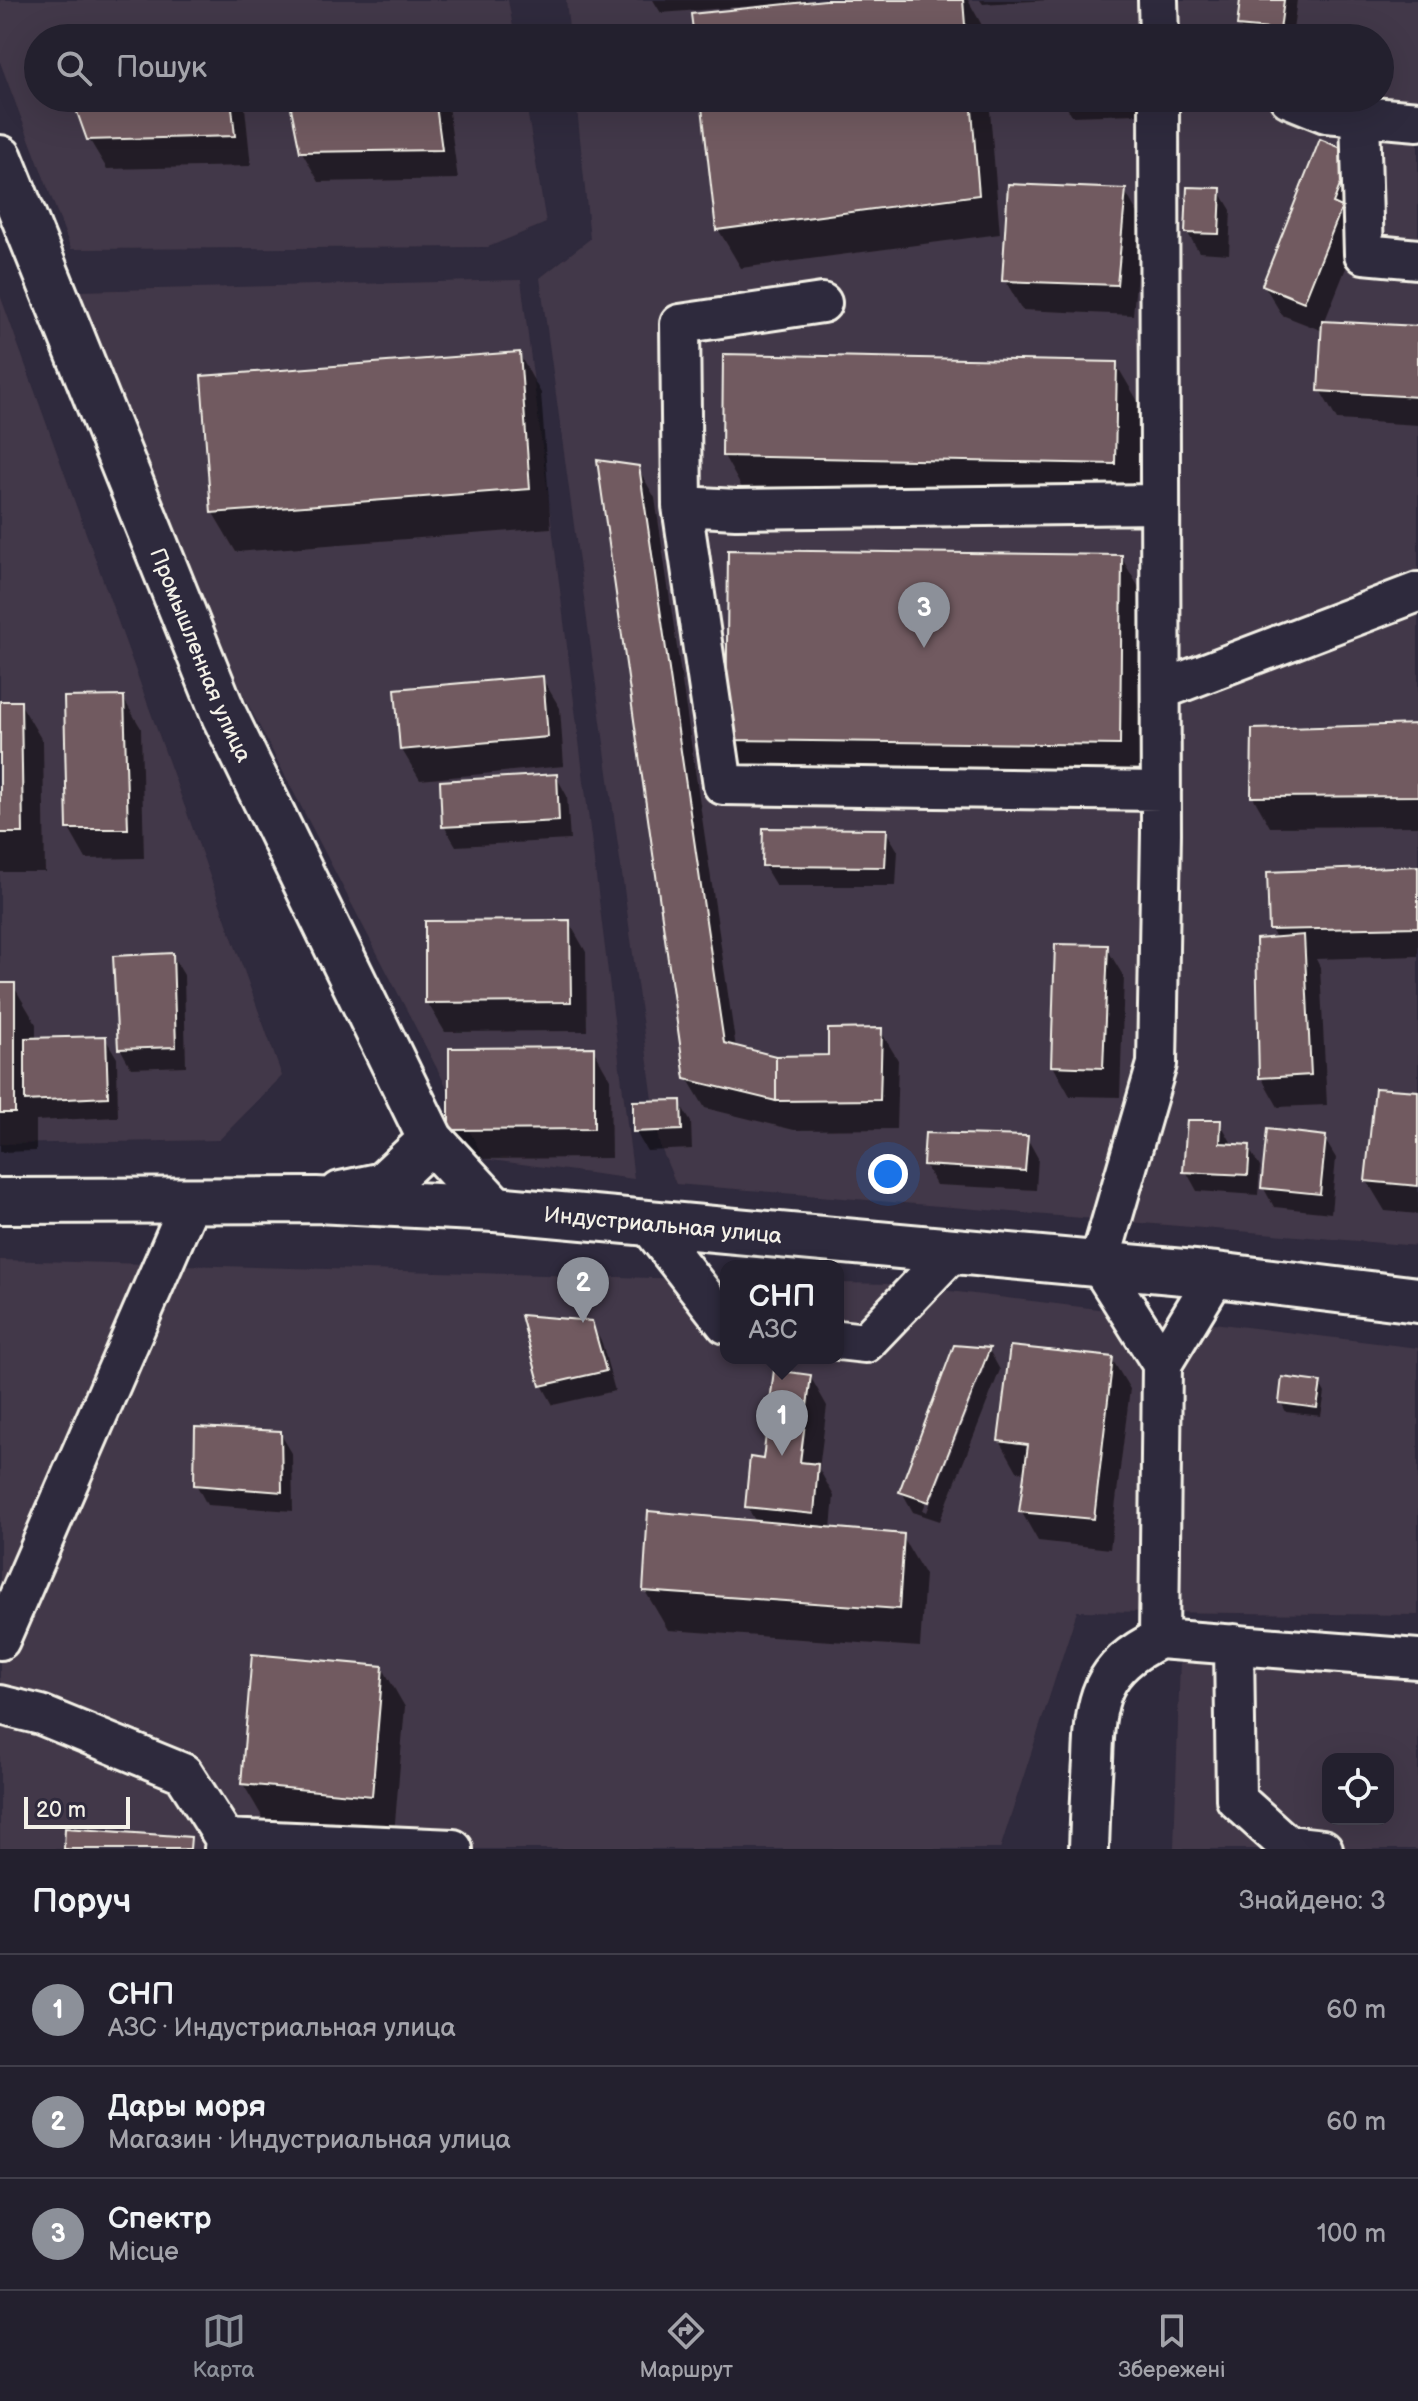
<!DOCTYPE html>
<html lang="uk">
<head>
<meta charset="utf-8">
<style>
	:root { --surface:#23202e; --page:#2f2d3a; --text:#f1f3f6; --muted:#a3a3aa; --line:#403e4a; --accent:#8c9099 }
	body { margin:0; font-family:"Balsamiq Sans",sans-serif; background:var(--page); color:var(--text) }
	.controls { position:absolute; right:24px; bottom:24px; display:grid; overflow:hidden; border-radius:16px; box-shadow:0 8px 32px #0002 }
	.controls button { width:72px; height:72px; display:grid; place-items:center; padding:0; border:0; border-bottom:2px solid var(--line); background:var(--surface); color:var(--text); font:40px sans-serif }
	.scale { position:absolute; left:24px; bottom:20px; width:106px; box-sizing:border-box; padding-left:8px; border:4px solid #f4f1e8; border-top:0; font-size:22px; line-height:28px; white-space:nowrap; color:#f4f1e8; -webkit-text-stroke:6px #2f2a3d; paint-order:stroke }
	.you { position:absolute; left:888px; top:1174px; width:28px; height:28px; margin:-20px; border:6px solid #fff; border-radius:50%; background:#1a73e8; box-shadow:0 0 0 12px #1a73e833 }
	.badge { display:grid; place-items:center; width:52px; height:52px; border-radius:50%; background:var(--accent); color:#fff; font-size:26px; font-weight:700 }
	.pin { position:absolute; translate:-50% -66px; filter:drop-shadow(0 2px 4px #0008) }
	.pin::after { content:''; position:absolute; top:42px; width:28px; height:24px; background:inherit; clip-path:polygon(0 0,100% 0,50% 100%) }
	.popup { position:absolute; left:720px; top:1260px; width:124px; height:104px; box-sizing:border-box; display:grid; place-content:center; border-radius:16px; background:var(--surface); filter:drop-shadow(0 2px 6px #0005); font-size:26px; white-space:nowrap; color:var(--muted) }
	.popup b { font-size:30px; color:var(--text) }
	.popup::after { content:''; position:absolute; left:50%; top:100%; margin-left:-16px; border:16px solid transparent; border-top-color:var(--surface) }
	.list { margin:0; padding:0; list-style:none }
	h2 { display:flex; justify-content:space-between; align-items:center; height:104px; margin:0; padding:0 32px; font-size:34px }
	h2 small { font-size:26px; font-weight:400; color:var(--muted) }
	.list li { display:grid; grid-template-columns:52px 1fr auto; gap:24px; align-items:center; box-sizing:border-box; height:112px; padding:0 32px; border-top:2px solid var(--line) }
	.list b { display:block; font-size:30px; white-space:nowrap }
	.list p { margin:0; font-size:26px; white-space:nowrap; color:var(--muted) }
	.list em { font-size:26px; font-style:normal; color:var(--muted) }
	.icon { flex:none; width:44px; height:44px; fill:none; stroke:currentColor; stroke-width:2; stroke-linecap:round; stroke-linejoin:round }
	.map { position:relative; flex:none; width:1418px; height:1849px; overflow:hidden }
	.search { position:absolute; background:var(--surface); box-shadow:0 8px 32px #0002; left:24px; right:24px; top:24px; height:88px; display:flex; align-items:center; gap:20px; box-sizing:border-box; padding:0 28px; border-radius:44px; color:var(--muted); font-size:30px }
	.sheet { height:440px; background:var(--surface) }
	nav { display:flex; justify-content:space-around; align-items:center; box-sizing:border-box; height:112px; border-top:2px solid var(--line); background:var(--surface); font-size:22px; color:var(--muted) }
	nav a { display:grid; justify-items:center; gap:4px }
	nav .on { color:var(--accent) }
	.map>svg:first-child { display:block }
	.built { fill:#433848; fill-rule:evenodd }
	.shadow { fill:#0007; fill-rule:evenodd }
	.building { fill:#715a60; stroke:#f4f1e8; stroke-width:2 }
	.lines { fill:none; stroke-linecap:round; stroke-linejoin:round }
	.minor-casing { stroke:#f4f1e8; stroke-width:44 }
	.major-casing { stroke:#f4f1e8; stroke-width:50 }
	.minor { stroke:#2f2a3d; stroke-width:38 }
	.major { stroke:#2f2a3d; stroke-width:44 }
	.labels { text-anchor:middle; stroke-width:6; stroke-linejoin:round; paint-order:stroke }
	.street-label { font-size:22px; fill:#f4f1e8; stroke:#2f2a3d }
</style>
</head>
<body>
<div class="map">
<svg width="1418" height="1849" viewBox="0 0 1418 1849">
	<rect width="100%" height="100%" fill="#2f2a3d"/>
	<filter id="ink" filterUnits="userSpaceOnUse"><feTurbulence type="fractalNoise" baseFrequency=".0125" numOctaves="2"/><feDisplacementMap in="SourceGraphic" scale="16" xChannelSelector="R" yChannelSelector="G"/><feConvolveMatrix kernelMatrix="1 2 1 2 8 2 1 2 1" color-interpolation-filters="sRGB"/></filter>
	<g filter="url(#ink)">
		<path class="built" d="M0 0H508L515 38H38V98H525L546 223 488 247 71 249 0 62Z
			M566 0H1418V1246L676 1184 659 1143 540 278 590 239 576 98H1380V38H570Z
			M521 280 634 1179 484 1159 236 681 79 291Z
			M0 295 282 1076 219 1140 0 1144Z
			M0 1260 726 1280V1358H838V1283L892 1284 1418 1348V1615L1077 1611 1000 1849H0Z
			M1180 1660 1418 1680V1849H1174ZM1328 1759H1388V1819H1328Z"/>
		<path class="shadow" d="M653 0H968L983 27 984 38H696L766 8 765 5 661 13Z
			M980 0H1050L983 4Z
			M1242 0H1297L1292 38H1246L1239 25Z
			M74 98H244L251 166 107 169 89 139Z
			M291 98H447L458 179 319 182 302 152Z
			M703 98H989L1000 234 741 268 718 229Z
			M1061 98H1137V114L1072 116Z
			M1352 154 1358 238 1324 323 1418 328V425L1337 420 1320 390 1323 331 1282 315 1264 285Z
			M1219 190 1231 210 1229 254 1199 252 1187 232Z
			M1125 191 1142 221 1133 315 1022 310 1005 280Z
			M519 354 541 393 551 528 236 552 213 513 203 378Z
			M1116 364 1139 403 1137 502 746 495 724 456Z
			M638 468 655 498 736 1048 776 1058 830 1057 880 1030 898 1060 896 1129 794 1130 705 1108 687 1078Z
			M1121 557 1144 596 1141 784 750 779 728 740Z
			M542 678 560 708 564 766 420 780 402 750Z
			M123 698 141 728 144 858 86 859 69 829Z
			M0 703H20L43 742 45 872H0Z
			M1418 726V826L1270 827 1253 797Z
			M556 776 567 796 570 840 456 846 444 826Z
			M886 831 898 851 896 886H776L764 866Z
			M1418 868V956L1316 959 1320 967 1327 1105 1278 1107 1261 1077 1277 939 1271 930Z
			M569 922 586 952 587 1031 445 1032 427 1002Z
			M1106 947 1124 977 1120 1097 1070 1096 1053 1066Z
			M172 955 184 975 186 1066 131 1068 120 1048Z
			M0 985H13L36 1024V1040L105 1038 117 1058 118 1117 36 1121V1151L0 1152Z
			M593 1049 610 1079 611 1158 469 1159 451 1129Z
			M1418 1093V1214L1385 1211 1367 1181Z
			M679 1102 691 1122 692 1149 647 1151 635 1131Z
			M1220 1122 1231 1142V1146L1248 1147 1260 1167 1258 1195 1197 1191 1186 1171Z
			M1027 1138 1038 1158 1036 1190 936 1185 925 1165Z
			M1324 1138 1336 1158 1331 1213 1274 1207 1263 1187Z
			M591 1323 602 1343 615 1391 553 1405 542 1385Z
			M989 1350 1000 1370 940 1521 913 1512 902 1492ZM981 1366H985L927 1512 923 1510Z
			M1112 1359 1130 1389 1110 1549 1038 1541 1021 1511 1026 1472 1017 1471 1000 1441Z
			M810 1376 827 1406 819 1469 834 1496 831 1529 902 1536 925 1575 920 1647 668 1630 645 1591 756 1522 747 1507 764 1461Z
			M1320 1384 1325 1393 1321 1416 1286 1412 1281 1402Z
			M280 1433 292 1453 293 1511 207 1505 196 1484Z
			M382 1667 405 1707 394 1834 266 1823 243 1784Z"/>
		<path class="building" d="M825 0H963L966 38H694L691 14Z
			M1240 0H1284L1280 30 1237 26Z
			M1127 35V38H1060V36Z
			M72 98H231L235 136 87 140Z
			M289 98H435L442 150 300 152Z
			M701 98H971L979 195 716 230Z
			M1320 139 1353 153 1333 203 1342 207 1304 302 1262 285Z
			M1008 184 1126 189 1117 285 1002 281Z
			M1187 187 1221 188 1219 234 1185 233Z
			M1322 321 1418 326V397L1318 391Z
			M520 352 530 489 211 513 201 376Z
			M723 354 1117 362 1115 464 722 456Z
			M597 460 639 466 724 1043 776 1056V1101L685 1079Z
			M728 550 1122 555 1120 745 726 740Z
			M543 676 548 737 400 750 395 689Z
			M124 696 128 829H67L64 697Z
			M0 701H21L23 833H0Z
			M1418 724V796L1251 797 1252 729Z
			M557 774 559 821 442 827 440 781Z
			M763 828 887 829 885 867 762 866Z
			M1418 866V927L1269 930 1267 872Z
			M570 920 571 1002 425 1003V921Z
			M1304 935 1311 1075 1259 1078 1256 939Z
			M1055 944 1108 945 1103 1068 1051 1066Z
			M173 953 176 1047 118 1049 113 956Z
			M0 983H15V1113H0Z
			M882 1028 880 1100 776 1101V1056L828 1055V1029Z
			M106 1036 108 1097 25 1101V1038Z
			M594 1047V1129L449 1130V1048Z
			M1375 1088 1418 1091V1186L1365 1181Z
			M681 1100 682 1130 633 1132V1101Z
			M1187 1120H1221L1220 1143 1250 1145 1248 1175 1183 1172Z
			M1267 1129 1326 1136 1320 1194 1261 1188Z
			M925 1133 1028 1136 1025 1171 923 1165Z
			M521 1315 592 1321 606 1371 540 1386Z
			M954 1345 990 1348 929 1502 899 1492Z
			M1010 1346 1113 1357 1094 1519 1019 1512 1028 1445 998 1441Z
			M774 1370 811 1375 800 1462 818 1464 814 1514 745 1507 750 1457 763 1459Z
			M1282 1377 1321 1382 1317 1408 1279 1403Z
			M195 1427 281 1431 282 1492 194 1485Z
			M648 1511 904 1534 899 1609 643 1591Z
			M252 1654 383 1666 372 1796 241 1784Z
			M65 1828 191 1837 190 1849H64Z"/>
		<g class="lines">
			<defs>
				<path id="minor" d="M1158 0 1159 38
					M1159 98 1161 833 1157 1064 1099 1264 1162 1364 1159 1639
					M1289 98 1326 113 1418 121
					M1360 116 1364 254 1418 259
					M822 303 680 324 682 506 736 509 1160 504
					M682 506 723 785 1161 791
					M1161 690 1418 592
					M646 1221 726 1324
					M838 1340 865 1343 954 1250
					M1162 1364 1216 1275
					M0 1640 191 1200
					M1234 1644 1236 1799 1287 1845 1323 1849
					M0 1705 41 1715 183 1773 225 1839 224 1849
					M225 1839 453 1849
					M1089 1849C1090 1820 1091 1790 1093 1761 1095 1699 1099 1668 1159 1639L1418 1659"/>
				<g id="major">
					<path id="s1" d="M0 158 224 715 431 1140 495 1209"/>
					<path d="M341 1194 383 1185 431 1140"/>
					<path id="s2" d="M0 1201 316 1200 495 1209 1216 1275 1418 1300"/>
				</g>
			</defs>
			<use href="#minor" class="minor-casing"/>
			<use href="#major" class="major-casing"/>
			<use href="#minor" class="minor"/>
			<use href="#major" class="major"/>
		</g>
	</g>
	<g class="labels">
		<g class="street-label">
			<text dy="8" stroke="none"><textPath href="#s1" startOffset="536">Промышленная улица</textPath></text>
			<text dy="8" stroke="none"><textPath href="#s2" startOffset="664">Индустриальная улица</textPath></text>
		</g>
	</g>
</svg>
<div class="controls">
<button><svg class="icon" aria-label="locate" viewBox="0 0 24 24"><circle cx="12" cy="12" r="6"/><path d="M12 2v4M12 18v4M2 12h4M18 12h4"/></svg></button>
</div>
<div class="scale">20 m</div>
<div class="you"></div>
<div class="pin badge" style="left:782px;top:1456px">1</div>
<div class="popup"><b>СНП</b>АЗС</div>
<div class="pin badge" style="left:583px;top:1323px">2</div>
<div class="pin badge" style="left:924px;top:648px">3</div>
<div class="search"><svg class="icon" aria-label="search" viewBox="0 0 24 24"><circle cx="10" cy="10" r="6"/><path d="M15 15l6 6"/></svg>Пошук</div>
</div>
<section class="sheet">
<h2>Поруч<small>Знайдено: 3</small></h2>
<ul class="list">
<li><span class="badge">1</span><div><b>СНП</b><p>АЗС · Индустриальная улица</p></div><em>60 m</em></li>
<li><span class="badge">2</span><div><b>Дары моря</b><p>Магазин · Индустриальная улица</p></div><em>60 m</em></li>
<li><span class="badge">3</span><div><b>Спектр</b><p>Місце</p></div><em>100 m</em></li>
</ul>
</section>
<nav>
<a class="on"><svg class="icon" aria-label="map" viewBox="0 0 24 24"><path d="M3 6l6-2 6 2 6-2v14l-6 2-6-2-6 2zM9 4v14M15 6v14"/></svg>Карта</a>
<a><svg class="icon" aria-label="directions" viewBox="0 0 24 24"><path d="M12 3l9 9-9 9-9-9zM9 14v-3h6M13 9l2 2-2 2"/></svg>Маршрут</a>
<a><svg class="icon" aria-label="saved" viewBox="0 0 24 24"><path d="M7 4h10v16l-5-4-5 4z"/></svg>Збережені</a>
</nav>
</body>
</html>
